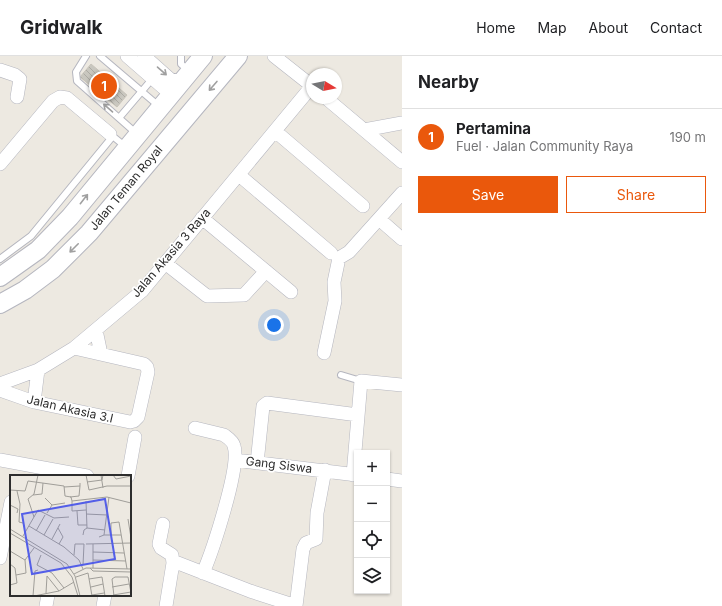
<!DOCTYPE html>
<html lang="en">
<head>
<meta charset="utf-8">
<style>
	:root { --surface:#fff; --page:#f6f6f6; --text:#202124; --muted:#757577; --line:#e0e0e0; --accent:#ea580c }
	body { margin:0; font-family:Inter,sans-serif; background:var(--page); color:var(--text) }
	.controls { position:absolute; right:12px; bottom:12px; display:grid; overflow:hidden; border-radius:0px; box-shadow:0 1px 3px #0004 }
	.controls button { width:36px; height:36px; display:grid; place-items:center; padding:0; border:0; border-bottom:1px solid var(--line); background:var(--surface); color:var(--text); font:20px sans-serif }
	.compass { position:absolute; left:306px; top:12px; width:36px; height:36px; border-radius:50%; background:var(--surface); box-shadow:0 1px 3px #0004; rotate:100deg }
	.you { position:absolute; left:274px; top:269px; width:14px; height:14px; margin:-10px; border:3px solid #fff; border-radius:50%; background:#1a73e8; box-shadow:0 0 0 6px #1a73e833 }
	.badge { display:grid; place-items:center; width:26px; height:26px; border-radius:50%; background:var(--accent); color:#fff; font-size:13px; font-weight:700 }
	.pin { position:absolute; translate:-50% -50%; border:2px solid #fff; box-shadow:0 1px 4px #0006 }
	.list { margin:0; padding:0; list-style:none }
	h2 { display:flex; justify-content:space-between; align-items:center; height:52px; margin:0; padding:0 16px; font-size:17px }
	h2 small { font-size:13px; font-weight:400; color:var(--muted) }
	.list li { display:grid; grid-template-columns:26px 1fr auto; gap:12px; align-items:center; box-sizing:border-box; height:56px; padding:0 16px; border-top:1px solid var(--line) }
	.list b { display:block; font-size:15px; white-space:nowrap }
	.list p { margin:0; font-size:13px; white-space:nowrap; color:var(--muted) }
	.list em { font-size:13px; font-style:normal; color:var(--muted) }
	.actions { display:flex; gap:8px; padding:12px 16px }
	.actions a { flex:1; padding:9px 0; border:1px solid var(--accent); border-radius:0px; text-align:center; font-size:14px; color:var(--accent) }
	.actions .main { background:var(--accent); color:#fff }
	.icon { flex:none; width:22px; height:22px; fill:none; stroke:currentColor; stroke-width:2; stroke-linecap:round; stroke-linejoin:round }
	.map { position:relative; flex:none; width:402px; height:550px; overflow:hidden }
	header { display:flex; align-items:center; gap:24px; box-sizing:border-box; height:56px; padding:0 20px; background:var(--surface); border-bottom:1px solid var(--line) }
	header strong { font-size:19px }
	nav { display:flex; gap:22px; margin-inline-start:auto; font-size:14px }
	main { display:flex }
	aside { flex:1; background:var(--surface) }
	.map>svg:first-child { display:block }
	.building { fill:url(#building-back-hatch); stroke:#c9c5bb }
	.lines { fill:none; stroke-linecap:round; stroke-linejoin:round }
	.lane-casing { stroke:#b5b6bf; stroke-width:8 }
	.street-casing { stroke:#b5b6bf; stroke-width:14 }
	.secondary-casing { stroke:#b5b6bf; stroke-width:20 }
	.lane { stroke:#fff; stroke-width:6 }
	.street { stroke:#fff; stroke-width:13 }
	.secondary { stroke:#fff; stroke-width:18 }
	.oneway { stroke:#a0a0a0 }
	.labels { text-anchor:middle; stroke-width:3.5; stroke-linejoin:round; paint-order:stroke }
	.street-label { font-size:12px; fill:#2d2d2d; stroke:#fff }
	.inset-road { fill:none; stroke:#a09e99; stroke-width:1 }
	.view { fill:#535ee8; fill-opacity:0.15; stroke:#535ee8; stroke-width:2 }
	.inset-edge { fill:none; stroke:#2d2d2d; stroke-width:2 }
</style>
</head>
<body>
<header>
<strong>Gridwalk</strong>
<nav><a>Home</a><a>Map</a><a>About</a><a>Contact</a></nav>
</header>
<main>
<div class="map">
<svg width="402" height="550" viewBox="0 0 402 550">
	<defs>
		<pattern id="building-back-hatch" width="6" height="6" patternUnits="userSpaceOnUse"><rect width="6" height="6" fill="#c9c7bf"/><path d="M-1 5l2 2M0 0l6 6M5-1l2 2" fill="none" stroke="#adaba4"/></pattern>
	</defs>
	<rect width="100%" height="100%" fill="#ede9e1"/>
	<path class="building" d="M91 8 127 39 117 51 80 21Z"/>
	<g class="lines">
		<defs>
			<path id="lane" d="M86 0 76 16 77 25 137 78
				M100 0 160 51
				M181 0V8L189 15
				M119 62 153 22
				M110 78 126 91
				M0 203 31 180 113 80
				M341 319 361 325"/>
			<path id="street" d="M127 0 166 34 168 41
				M144 0 170 23 181 26
				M274 0 312 30
				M0 14 15 19 20 23 17 41
				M326 42 402 106
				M364 74 402 67
				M275 75 363 150
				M0 108 53 45 60 41 67 42 110 78
				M239 119 331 197
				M202 162 291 236
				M379 163 402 183
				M165 207 207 240 244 239 266 215
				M96 274 101 298
				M324 297 335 245 334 226 339 202 349 196 402 137
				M0 328 38 314 74 292 142 235 312 30
				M0 334 34 346 130 366 134 365 138 361 148 316 147 311 144 308 74 292
				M34 346 38 314
				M195 372 224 379C228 382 233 385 234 390 241 410 212 496 203 517
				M0 404 87 420
				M235 404 357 419
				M257 407 263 350 267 347 358 359
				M353 419 361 325 402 329
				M128 420 135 381
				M387 423 402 425
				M163 468 159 488 161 492 172 499 173 507 166 550
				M0 502 11 446
				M173 507H178L250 535 296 550
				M46 550 48 539
				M103 550 105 539
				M296 550 303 493 306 487 316 483 317 457 325 414"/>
			<path id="secondary" d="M0 221 38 194 70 161 203 0
				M0 248 25 234 53 213 89 177 238 0"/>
		</defs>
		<use href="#lane" class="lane-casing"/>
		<use href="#street" class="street-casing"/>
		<use href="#secondary" class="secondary-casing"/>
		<use href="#lane" class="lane"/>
		<use href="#street" class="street"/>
		<use href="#secondary" class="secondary"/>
	</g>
	<defs><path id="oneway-shaft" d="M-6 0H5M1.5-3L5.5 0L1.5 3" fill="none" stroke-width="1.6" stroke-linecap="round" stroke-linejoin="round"/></defs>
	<g class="oneway">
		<use href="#oneway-shaft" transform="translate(162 15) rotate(41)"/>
		<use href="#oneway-shaft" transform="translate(213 30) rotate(131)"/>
		<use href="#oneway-shaft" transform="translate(108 52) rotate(-139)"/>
		<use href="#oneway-shaft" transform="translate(84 143) rotate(-52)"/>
		<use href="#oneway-shaft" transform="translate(74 192) rotate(135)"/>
	</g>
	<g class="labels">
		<g class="street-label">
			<text transform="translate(126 132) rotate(-50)" y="4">Jalan Teman Royal</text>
			<text transform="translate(171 197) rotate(-49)" y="4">Jalan Akasia 3 Raya</text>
			<text transform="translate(70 353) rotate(13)" y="4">Jalan Akasia 3.I</text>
			<text transform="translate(279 409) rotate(7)" y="4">Gang Siswa</text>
		</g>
	</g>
	<g transform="translate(10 419)">
		<rect width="121" height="121" fill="#ede9e1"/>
		<path class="inset-road" d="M76 0 79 15 97 11H121M91 0 93 13M103 0 106 4 121 1M77 7 92 5 93 0M54 12 70 11V8M0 15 15 16 18 6 54 11 55 21 61 22 62 26 97 22 121 28M7 16 10 29 9 47 13 48M23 20 32 19 33 8M60 22 69 21 70 11M35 23 42 30 37 38M62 26V36L76 35M0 30 8 34 7 38M42 30 55 28M67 36 68 50H77M76 39 97 40M24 42 18 24 24 19 28 0M118 44 121 63M19 51 54 72 69 85 73 94M48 53 53 62 49 69M77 53 95 55M0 54 57 89 65 101 70 121M26 56 35 40M0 58 51 88 62 102 68 121M34 60 43 44M73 60 74 55 77 53 76 26M94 60 99 22M101 60V48L109 47 117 94M13 61 28 35 44 43 59 42M89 62 94 60H111M42 64 50 49M76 69 121 68M0 76 15 85M83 77 114 78M31 80 27 90 42 98 54 113M64 80 65 69H74L73 90M15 85 24 73M83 85 116 86M0 89 5 93 7 108 0 110M80 93 83 96 121 97M83 93V69M64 99 76 93 121 94M6 100 16 98 15 85M66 102 78 98 82 121M118 102 121 118M79 104 92 102 95 121M81 112 93 109M102 112 119 109M36 118 37 101 49 116M82 120 94 118M103 120 121 117M23 121 25 96 28 95M24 121 49 116 64 107M104 121 102 104 105 102H118"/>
		<path class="view" d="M95 24 105 84 22 99 12 39Z"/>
		<rect width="121" height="121" class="inset-edge"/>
	</g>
</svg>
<div class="controls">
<button>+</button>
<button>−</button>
<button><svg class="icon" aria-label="locate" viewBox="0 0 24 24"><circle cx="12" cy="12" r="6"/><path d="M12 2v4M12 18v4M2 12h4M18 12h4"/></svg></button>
<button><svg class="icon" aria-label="layers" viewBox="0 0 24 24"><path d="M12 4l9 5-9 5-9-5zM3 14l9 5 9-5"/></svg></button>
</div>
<svg class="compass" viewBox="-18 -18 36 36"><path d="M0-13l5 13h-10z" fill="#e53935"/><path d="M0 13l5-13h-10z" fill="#757577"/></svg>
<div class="you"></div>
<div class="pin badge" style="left:104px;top:30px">1</div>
</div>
<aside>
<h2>Nearby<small></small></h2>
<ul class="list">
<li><span class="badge">1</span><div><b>Pertamina</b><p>Fuel · Jalan Community Raya</p></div><em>190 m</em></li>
</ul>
<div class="actions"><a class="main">Save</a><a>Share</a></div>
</aside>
</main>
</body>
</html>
